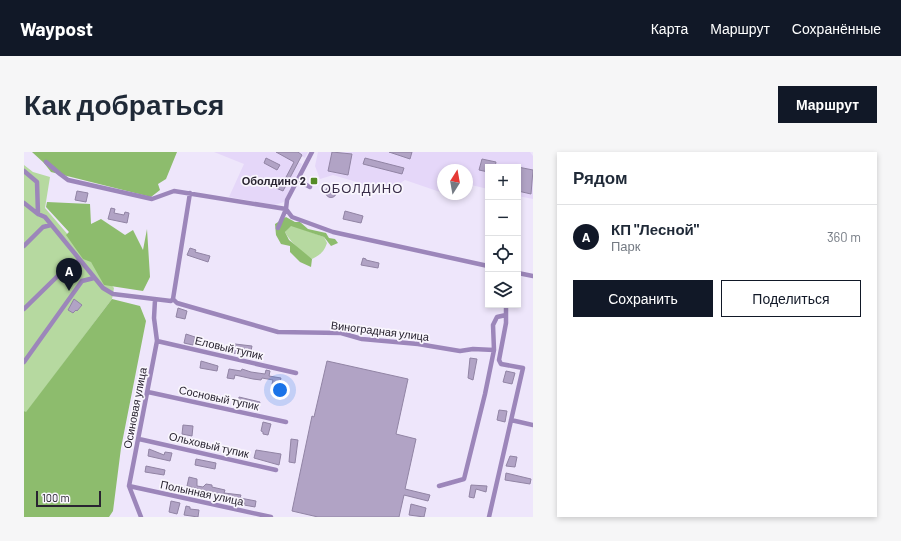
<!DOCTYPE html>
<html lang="ru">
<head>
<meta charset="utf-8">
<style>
	:root { --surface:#fff; --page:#f6f6f7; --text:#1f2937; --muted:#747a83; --line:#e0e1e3; --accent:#111827 }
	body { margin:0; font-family:Barlow,sans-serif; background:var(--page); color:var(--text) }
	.controls { position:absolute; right:12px; top:12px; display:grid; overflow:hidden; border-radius:0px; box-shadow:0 2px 6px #0003 }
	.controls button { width:36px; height:36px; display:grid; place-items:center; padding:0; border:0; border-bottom:1px solid var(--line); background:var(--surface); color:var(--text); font:20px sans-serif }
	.compass { position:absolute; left:413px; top:12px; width:36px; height:36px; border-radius:50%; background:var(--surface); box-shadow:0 2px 6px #0003; rotate:11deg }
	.scale { position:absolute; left:12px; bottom:10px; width:65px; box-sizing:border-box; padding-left:4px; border:2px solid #292431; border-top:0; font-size:11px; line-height:14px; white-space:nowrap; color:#292431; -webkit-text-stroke:3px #f9f6fd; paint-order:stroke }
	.you { position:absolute; left:256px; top:238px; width:14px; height:14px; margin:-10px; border:3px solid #fff; border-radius:50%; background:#1a73e8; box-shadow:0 0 0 6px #1a73e833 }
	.badge { display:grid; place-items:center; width:26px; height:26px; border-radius:50%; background:var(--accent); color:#fff; font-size:13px; font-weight:700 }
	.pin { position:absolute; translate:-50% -33px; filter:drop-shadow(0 1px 2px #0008) }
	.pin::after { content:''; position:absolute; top:21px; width:14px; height:12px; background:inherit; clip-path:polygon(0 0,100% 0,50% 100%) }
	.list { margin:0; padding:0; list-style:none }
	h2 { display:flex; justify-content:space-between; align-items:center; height:52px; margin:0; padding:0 16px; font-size:17px }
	h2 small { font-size:13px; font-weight:400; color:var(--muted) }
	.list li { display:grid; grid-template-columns:26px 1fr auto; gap:12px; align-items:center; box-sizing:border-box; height:64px; padding:0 16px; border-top:1px solid var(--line) }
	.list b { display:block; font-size:15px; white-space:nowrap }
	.list p { margin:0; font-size:13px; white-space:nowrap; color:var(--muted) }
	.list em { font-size:13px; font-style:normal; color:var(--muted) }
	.actions { display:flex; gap:8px; padding:12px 16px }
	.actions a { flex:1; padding:9px 0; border:1px solid var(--accent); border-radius:0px; text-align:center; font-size:14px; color:var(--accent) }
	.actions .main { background:var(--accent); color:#fff }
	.icon { flex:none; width:22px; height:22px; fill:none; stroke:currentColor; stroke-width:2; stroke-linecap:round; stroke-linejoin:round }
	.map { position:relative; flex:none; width:509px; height:365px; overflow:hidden; border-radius:0px }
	header { display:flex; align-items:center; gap:24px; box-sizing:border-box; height:56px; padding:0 20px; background:var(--accent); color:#fff }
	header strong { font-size:19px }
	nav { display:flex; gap:22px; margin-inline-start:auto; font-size:14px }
	.intro { display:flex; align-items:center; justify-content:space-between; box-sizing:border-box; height:96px; padding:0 24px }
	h1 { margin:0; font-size:28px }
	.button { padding:10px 18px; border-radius:0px; background:var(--accent); color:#fff; font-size:14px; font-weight:700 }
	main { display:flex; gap:24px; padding:0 24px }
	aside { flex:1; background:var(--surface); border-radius:0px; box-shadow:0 2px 6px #0003 }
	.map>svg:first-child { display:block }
	.built { fill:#e5d7f9 }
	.green { fill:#b6d9a0 }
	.forest { fill:#8dbc6d }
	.building { fill:#b1a3c5; stroke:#9184a4 }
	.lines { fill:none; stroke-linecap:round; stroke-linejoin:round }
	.minor { stroke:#9c86ba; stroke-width:4.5 }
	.poi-dot { fill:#548b25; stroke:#f9f6fd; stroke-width:1.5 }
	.labels { text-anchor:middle; stroke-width:3.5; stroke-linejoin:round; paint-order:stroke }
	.poi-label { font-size:11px; font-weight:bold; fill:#292431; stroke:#f9f6fd; text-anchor:end }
	.street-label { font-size:11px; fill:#292431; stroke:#f9f6fd }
	.quarter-label { font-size:13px; letter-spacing:1px; fill:#392d49; stroke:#f9f6fd }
</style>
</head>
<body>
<header>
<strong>Waypost</strong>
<nav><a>Карта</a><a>Маршрут</a><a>Сохранённые</a></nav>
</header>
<div class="intro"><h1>Как добраться</h1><a class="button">Маршрут</a></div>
<main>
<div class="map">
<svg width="509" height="365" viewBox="0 0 509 365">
	<rect width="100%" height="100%" fill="#eee6fb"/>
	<path class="built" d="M190 0H284L281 6 277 4 274 10 278 12 260 50 251 53 205 45 220 12Z
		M294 0H506L509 4V47L494 44V15H464V37L443 32V18H419V41L381 28 369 36 351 32 350 35 309 23 296 27 291 14Z"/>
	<path class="green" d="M0 13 9 20 26 25 21 56 90 136 88 147 2 261 0 259Z
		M267 73 300 85 303 91C300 100 296 103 288 107 277 100 267 91 261 80Z"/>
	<path class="forest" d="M8 0H153L142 27 134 32 136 38 127 45 27 20 20 11Z
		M23 50 66 52 67 72 77 67 101 83 109 78 119 98 123 77 126 125 119 139 80 133 67 110 59 107 42 83 45 80 22 55Z
		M262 65 271 70H276L284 77 302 81 305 86 311 87 314 91 307 94 300 85 267 74 261 80 265 88 288 107 287 115 276 110 266 100V94L257 92 252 83 251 72Z
		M88 147 116 154 122 169 97 296 89 359 85 365H0V259L2 260Z"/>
	<path class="building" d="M252 0H274L278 3 259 39 252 36 257 27 260 29 270 10Z
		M308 0 328 2 324 23 304 19Z
		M365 0H388L386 7Z
		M242 6 256 13 253 18 240 11Z
		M341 6 380 16 378 22 339 12Z
		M458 7 472 10 471 15H464V20L455 18Z
		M494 15 509 18 507 42 494 39Z
		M301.5 40a5.5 5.5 0 1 1 11 0a5.5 5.5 0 1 1-11 0Z
		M53 39 64 41 62 50 51 48Z
		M87 56 91 57 90 61 100 63 101 60 105 61 103 71 84 67Z
		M321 59 339 64 337 71 319 67Z
		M166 96 172 98 171 100 186 104 184 110 163 103Z
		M339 106 342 107V108L355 111 354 116 337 113Z
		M46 118H49L54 123 47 130 41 123Z
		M50 147 58 153 53 159 52 158 49 161 44 158Z
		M154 156 163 159 161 167 152 165Z
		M162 182 171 185 169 193 160 191Z
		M211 192 228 194 226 204 209 201Z
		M446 206 453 207 449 228 444 226Z
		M177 209 194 214 193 219 176 216Z
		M303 209 384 227 372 282 392 287 381 337 406 343 404 349 380 343 375 365H294L268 359 288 264 290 265Z
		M205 217 217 219 218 217 227 220 241 222 242 218 246 219 245 224 257 226 255 234 248 232 249 228 238 226 237 228 229 227 211 223 210 227 203 226Z
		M482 219 491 221 488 232 479 230Z
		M215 245 236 250 234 257 225 255 226 253 214 251Z
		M475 258 483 259 481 270 473 268Z
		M239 270 247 272 244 283 239 282V280L237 279Z
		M159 273 169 274 168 284 158 282Z
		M267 287 274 288 271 311 265 310Z
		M125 297 140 303 141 300 148 301 146 309 124 304Z
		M232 298 257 302 255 313 230 306Z
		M486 304 493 305 491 315 482 314Z
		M172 307 192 311 191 317 171 313Z
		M122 314 141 318 140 323 121 320Z
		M482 321 507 327 506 332 481 328Z
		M165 325 173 327V334L179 335 182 332 188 333V335L201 338 200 341 217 343 216 346 232 349 231 355 220 353 221 351 195 347 190 343 178 341V338L163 334Z
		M447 333 463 334 462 340 452 337 450 346 445 345Z
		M147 349 156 351 153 362 145 360Z
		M387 352 402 356 400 365 385 363Z
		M162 354 166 355V357L175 358 174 365 160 363Z"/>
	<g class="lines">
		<path class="minor" d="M22 10 36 22 44 28 128 47 150 39 262 57 268 65 309 80 464 114
			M0 19 13 30 14 62 21 65 79 136 89 142 147 149 149 147
			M273 28 286 35
			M0 51 14 62
			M254 76 262 57 263 48 288 0
			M0 94 19 75 27 73
			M494 121 509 124
			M149 147 153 151 254 180 317 181 338 187 394 192 436 199 449 197 470 198
			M149 147 166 41
			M0 157 47 111 56 109
			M133 189 272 221
			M0 210 58 129 70 126
			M124 240 262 270
			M487 268 509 273
			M115 287 252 318
			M105 334 247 365
			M415 334 440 327 461 242 470 198 469 173 473 165 482 163
			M117 365 105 334 133 189 130 166 131 148
			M465 365 499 216 477 212 475 208 482 171V153"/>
	</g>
	<rect class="poi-dot" x="286" y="25" width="8" height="8" rx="2"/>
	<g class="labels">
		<g class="poi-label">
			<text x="282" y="33">Оболдино 2</text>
		</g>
		<g class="street-label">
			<text transform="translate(356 179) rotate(7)" y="4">Виноградная улица</text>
			<text transform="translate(205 196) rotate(13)" y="4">Еловый тупик</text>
			<text transform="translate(195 246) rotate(12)" y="4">Сосновый тупик</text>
			<text transform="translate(111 256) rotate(-79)" y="4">Осиновая улица</text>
			<text transform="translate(185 293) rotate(13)" y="4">Ольховый тупик</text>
			<text transform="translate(178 341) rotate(12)" y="4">Полынная улица</text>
		</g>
		<g class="quarter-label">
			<text x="338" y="41">ОБОЛДИНО</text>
		</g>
	</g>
</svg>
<div class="controls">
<button>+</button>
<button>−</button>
<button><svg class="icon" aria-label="locate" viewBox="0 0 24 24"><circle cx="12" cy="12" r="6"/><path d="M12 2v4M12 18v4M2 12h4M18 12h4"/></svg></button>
<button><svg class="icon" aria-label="layers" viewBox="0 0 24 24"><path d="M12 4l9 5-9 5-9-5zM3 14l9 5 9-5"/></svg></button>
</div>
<svg class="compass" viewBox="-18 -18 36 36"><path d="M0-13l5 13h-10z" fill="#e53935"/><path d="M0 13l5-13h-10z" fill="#747a83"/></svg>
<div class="scale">100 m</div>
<div class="you"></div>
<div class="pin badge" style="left:45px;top:139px">A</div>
</div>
<aside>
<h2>Рядом<small></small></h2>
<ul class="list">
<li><span class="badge">A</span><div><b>КП &quot;Лесной&quot;</b><p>Парк</p></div><em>360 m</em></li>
</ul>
<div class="actions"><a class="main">Сохранить</a><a>Поделиться</a></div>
</aside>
</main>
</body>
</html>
